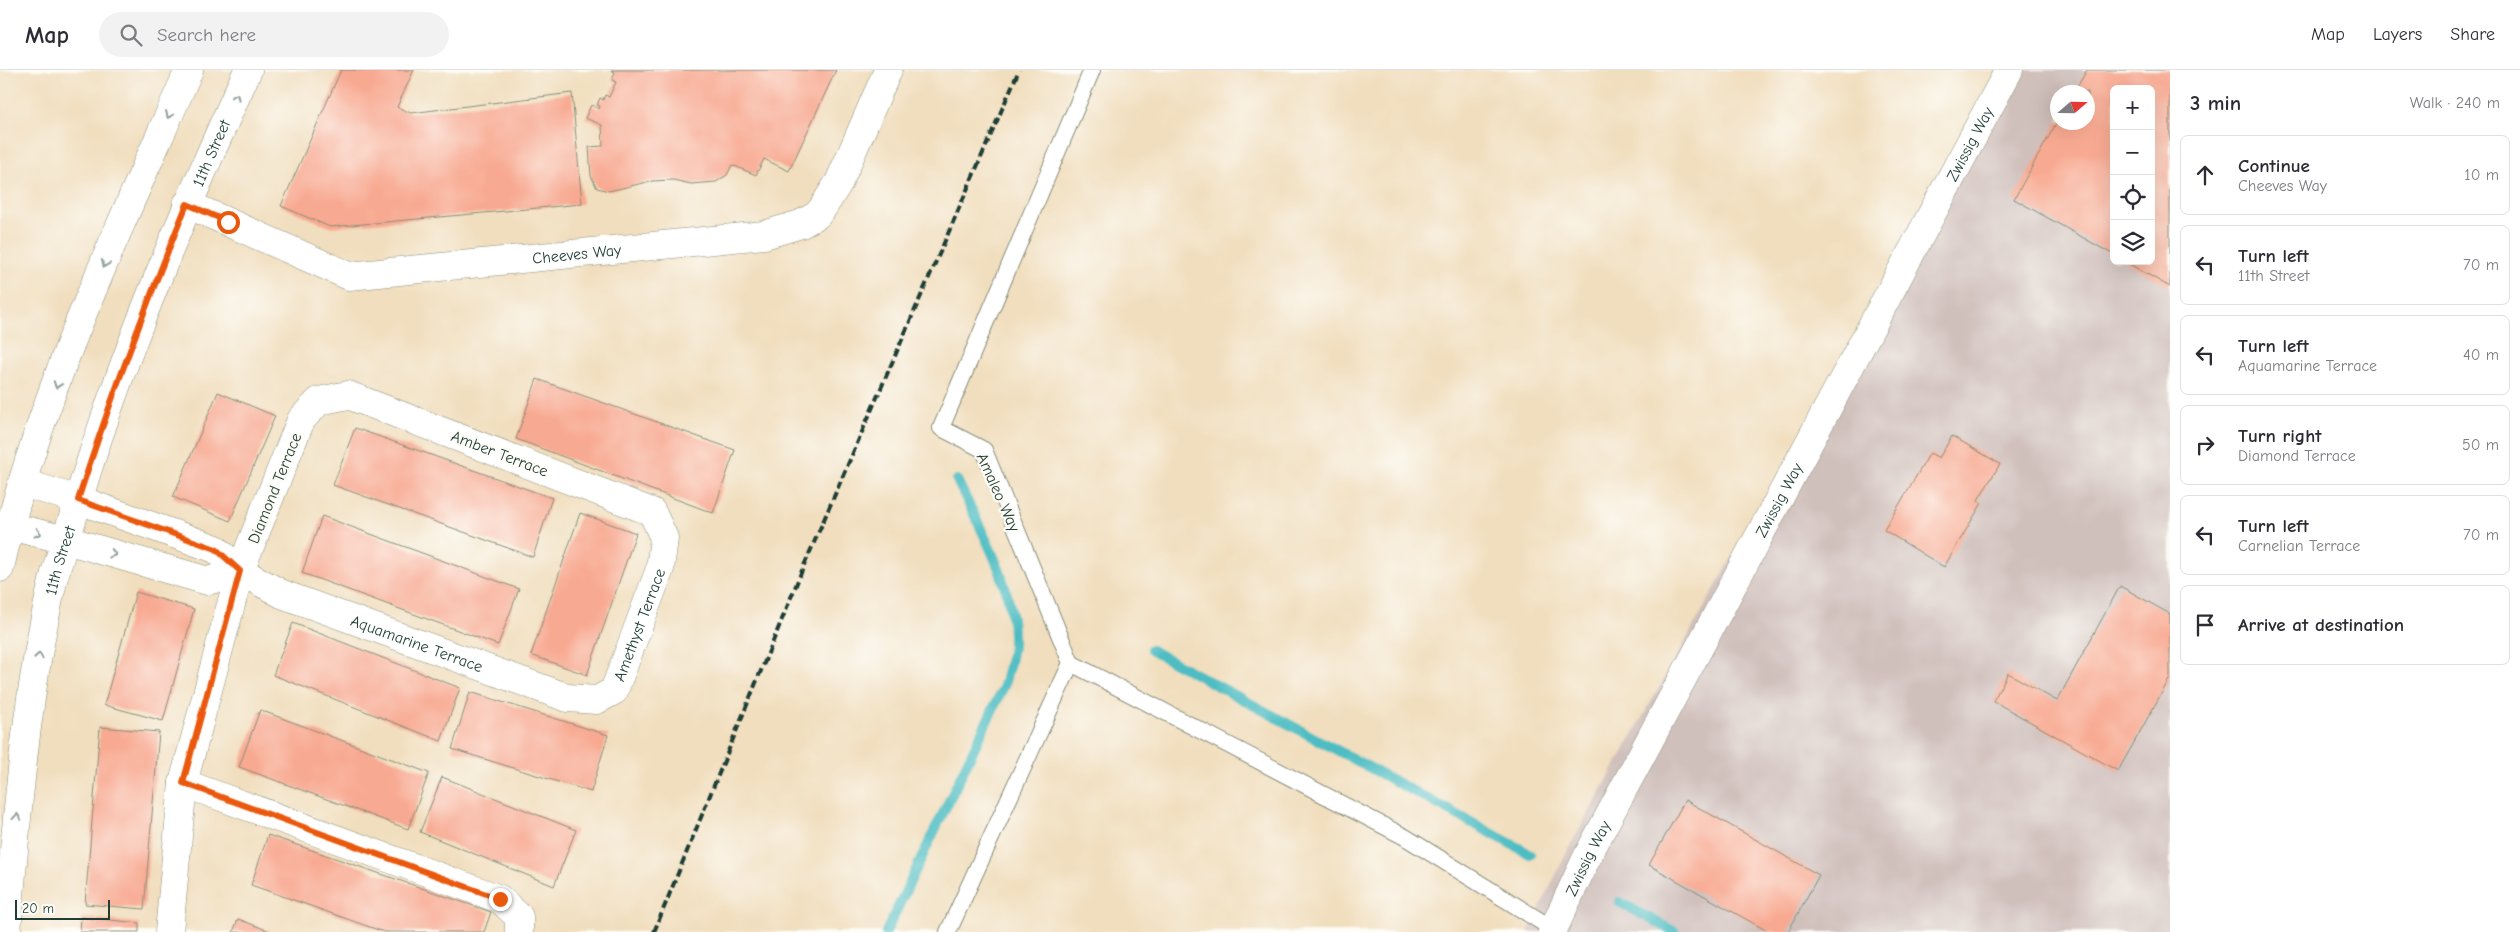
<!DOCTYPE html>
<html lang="en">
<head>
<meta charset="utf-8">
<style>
	:root { --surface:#fff; --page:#f2f2f3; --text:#2b2b33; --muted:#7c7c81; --line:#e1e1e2 }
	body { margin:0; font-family:"Comic Neue",sans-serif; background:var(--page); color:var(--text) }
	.controls { position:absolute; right:15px; top:15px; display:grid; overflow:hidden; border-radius:8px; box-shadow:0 5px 20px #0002 }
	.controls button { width:45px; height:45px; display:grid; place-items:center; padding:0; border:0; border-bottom:1px solid var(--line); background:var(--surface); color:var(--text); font:25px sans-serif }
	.compass { position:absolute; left:2050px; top:15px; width:45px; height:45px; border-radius:50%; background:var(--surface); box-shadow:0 5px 20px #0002; rotate:70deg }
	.scale { position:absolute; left:15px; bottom:12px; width:95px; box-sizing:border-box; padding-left:5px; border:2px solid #1f3d34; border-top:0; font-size:14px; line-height:18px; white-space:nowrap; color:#1f3d34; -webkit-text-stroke:4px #fdfcf7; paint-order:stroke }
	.stop { position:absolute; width:15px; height:15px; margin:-11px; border:4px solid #ea580c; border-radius:50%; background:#fff }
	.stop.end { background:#ea580c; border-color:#fff; box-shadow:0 1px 5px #0008 }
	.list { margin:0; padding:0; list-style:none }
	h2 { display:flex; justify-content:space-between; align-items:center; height:65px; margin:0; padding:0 20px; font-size:21px }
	h2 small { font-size:16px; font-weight:400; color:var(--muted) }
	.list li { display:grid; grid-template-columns:32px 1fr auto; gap:15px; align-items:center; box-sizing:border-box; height:80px; margin:0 10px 10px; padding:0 10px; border:1px solid var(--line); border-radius:8px }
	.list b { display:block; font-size:19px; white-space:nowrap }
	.list p { margin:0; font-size:16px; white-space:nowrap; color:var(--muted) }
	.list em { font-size:16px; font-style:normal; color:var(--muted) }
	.icon { flex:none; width:28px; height:28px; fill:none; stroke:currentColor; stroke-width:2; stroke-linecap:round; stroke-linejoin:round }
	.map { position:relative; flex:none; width:2170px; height:862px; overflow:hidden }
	header { display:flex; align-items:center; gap:30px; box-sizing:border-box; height:70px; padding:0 25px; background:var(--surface); border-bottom:1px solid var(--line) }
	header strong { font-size:24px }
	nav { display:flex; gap:28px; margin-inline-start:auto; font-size:18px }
	.search { width:350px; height:45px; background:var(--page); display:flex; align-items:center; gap:12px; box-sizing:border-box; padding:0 18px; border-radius:28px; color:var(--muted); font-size:19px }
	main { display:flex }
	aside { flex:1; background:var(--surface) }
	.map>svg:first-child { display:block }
	.industrial { fill:#d0c0bc; fill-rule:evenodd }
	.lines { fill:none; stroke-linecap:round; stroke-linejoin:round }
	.stream { stroke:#4ebdc3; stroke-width:10 }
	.building { fill:#f8a991 }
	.lane-casing { stroke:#888e79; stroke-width:18 }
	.street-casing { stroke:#888e79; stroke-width:29 }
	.lane { stroke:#fff; stroke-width:16 }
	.street { stroke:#fff; stroke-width:28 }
	.rail { stroke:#1f3d34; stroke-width:4; stroke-dasharray:8 4; stroke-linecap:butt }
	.oneway { stroke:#8f9e9a }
	.route { stroke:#ea580c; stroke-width:6 }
	.labels { text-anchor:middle; stroke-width:4.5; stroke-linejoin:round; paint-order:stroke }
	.street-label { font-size:16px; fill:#1f3d34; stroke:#fdfcf7 }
</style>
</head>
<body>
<header>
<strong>Map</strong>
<div class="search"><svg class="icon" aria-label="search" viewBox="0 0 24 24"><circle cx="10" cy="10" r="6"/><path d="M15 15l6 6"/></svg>Search here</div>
<nav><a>Map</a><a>Layers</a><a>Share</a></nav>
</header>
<main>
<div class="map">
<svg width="2170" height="862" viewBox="0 0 2170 862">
	<rect width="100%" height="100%" fill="#fdfcf7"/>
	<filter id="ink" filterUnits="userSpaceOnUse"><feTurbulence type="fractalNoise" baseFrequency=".02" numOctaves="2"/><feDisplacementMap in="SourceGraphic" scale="10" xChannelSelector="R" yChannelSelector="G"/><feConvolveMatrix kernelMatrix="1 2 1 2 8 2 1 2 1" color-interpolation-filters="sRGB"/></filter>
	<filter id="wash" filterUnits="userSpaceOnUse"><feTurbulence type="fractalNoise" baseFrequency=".0096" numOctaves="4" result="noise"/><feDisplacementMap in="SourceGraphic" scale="20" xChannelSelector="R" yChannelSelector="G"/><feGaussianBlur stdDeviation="1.12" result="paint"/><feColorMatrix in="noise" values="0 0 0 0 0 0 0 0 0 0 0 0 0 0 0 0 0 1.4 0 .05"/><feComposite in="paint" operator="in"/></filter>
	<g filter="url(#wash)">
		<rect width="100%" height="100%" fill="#f1debe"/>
		<path class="industrial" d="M2006 0H2170V862H1528L1569 778ZM2114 19H2151V191H2114ZM2058 22H2088V52H2058Z"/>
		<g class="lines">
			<path class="stream" d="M1151 580 1530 784
				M1619 832 1675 862
				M886 862 1004 616C1007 602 1012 589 1013 575 1016 516 981 461 957 410"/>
		</g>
		<g id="blocks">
			<path class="building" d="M341 0H414L397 37 411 43 572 23 582 134 330 157 281 136Z
				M611 0H836L789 101 764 89 756 105 732 95 727 105 716 112 691 114 673 110 652 111 609 121 597 118 591 106 589 77 603 76 602 55 585 48 591 35 599 39 600 36 597 35 600 28 603 30 605 25 609 27 616 12 612 10 615 2Z
				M2087 0H2170V217L2124 191H2151V19H2114V185L2014 129 2057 52H2088V22H2074Z
				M537 309 735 380 713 443 516 369Z
				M218 322 275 346 230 451 173 427Z
				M355 358 552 428 533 487 333 415Z
				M1952 366 2000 394 1978 430 1982 433 1944 497 1884 460 1930 383 1939 388Z
				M580 443 636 463 587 605 531 585Z
				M322 446 519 519 498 575 302 503Z
				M2120 516 2170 544V608L2118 701 1993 631 2008 603 2057 631Z
				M136 522 194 539 163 651 104 635Z
				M293 553 460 618 441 671 273 605Z
				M470 622 608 665 591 722 452 679Z
				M260 640 429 703 408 759 239 697Z
				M100 657 159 662 144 839 85 834Z
				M442 707 576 760 554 816 420 762Z
				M1685 730 1819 805 1788 862H1769L1649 795Z
				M268 765 491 842 484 862H384L251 815Z
				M81 847 139 853V862H80Z
				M238 849 272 862H233Z"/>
		</g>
	</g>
	<g filter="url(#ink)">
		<use href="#blocks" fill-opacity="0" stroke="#888e79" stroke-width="1"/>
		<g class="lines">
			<defs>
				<path id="lane" d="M1071 593 1405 767 1553 859
					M948 862 1071 593 984 380 941 358 1092 0"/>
				<g id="street">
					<path id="s1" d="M187 134 349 206 764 165 801 154 817 145 822 139 839 112 888 0"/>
					<path id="s2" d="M23 413 79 430 216 479 240 501 282 524 568 628 597 630 614 621 660 499 664 468 652 442 348 325 319 331 301 350 240 501 183 713 169 862"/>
					<path d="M9 456 66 470 208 511 240 501"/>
					<path d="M0 498C37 328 119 159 189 0"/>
					<path d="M183 713 500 829 519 847V862"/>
					<path id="s3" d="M7 862C17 743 26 623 54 507 62 478 73 450 81 421 126 276 185 138 248 0"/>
					<path id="s4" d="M1552 862 1588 785 2009 0"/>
				</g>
			</defs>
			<use href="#lane" class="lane-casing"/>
			<use href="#street" class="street-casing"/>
			<use href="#lane" class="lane"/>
			<use href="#street" class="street"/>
			<path class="rail" d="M654 862 803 498 1019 0"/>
		</g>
		<defs><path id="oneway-chevron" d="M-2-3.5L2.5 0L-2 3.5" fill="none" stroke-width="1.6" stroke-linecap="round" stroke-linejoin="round" transform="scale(1.25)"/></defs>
		<g class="oneway">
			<use href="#oneway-chevron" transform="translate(236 27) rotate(-65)"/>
			<use href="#oneway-chevron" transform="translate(169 45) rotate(114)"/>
			<use href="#oneway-chevron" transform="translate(105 194) rotate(112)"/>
			<use href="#oneway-chevron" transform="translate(57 315) rotate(110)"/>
			<use href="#oneway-chevron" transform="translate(38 463) rotate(14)"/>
			<use href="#oneway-chevron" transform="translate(113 484) rotate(16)"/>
			<use href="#oneway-chevron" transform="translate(39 586) rotate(-80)"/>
			<use href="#oneway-chevron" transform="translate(17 747) rotate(-85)"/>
		</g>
	</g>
	<g class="lines" filter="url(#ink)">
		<path class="route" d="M228 152 187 134C147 232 110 330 78 430L216 479 240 501 183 713 500 829"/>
	</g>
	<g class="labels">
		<g class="street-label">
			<text dy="6" stroke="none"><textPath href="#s4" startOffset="892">Zwissig Way</textPath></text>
			<text dy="6" stroke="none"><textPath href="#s3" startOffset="811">11th Street</textPath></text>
			<text dy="6" stroke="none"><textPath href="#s1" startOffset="406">Cheeves Way</textPath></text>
			<text transform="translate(500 383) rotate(21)" y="6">Amber Terrace</text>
			<text transform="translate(274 418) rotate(-68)" y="6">Diamond Terrace</text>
			<text transform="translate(999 422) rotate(66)" y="6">Amaleo Way</text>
			<text dy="6" stroke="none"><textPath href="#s4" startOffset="488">Zwissig Way</textPath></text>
			<text dy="6" stroke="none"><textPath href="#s3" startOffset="376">11th Street</textPath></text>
			<text dy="6" stroke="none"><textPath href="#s2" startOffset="708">Amethyst Terrace</textPath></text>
			<text dy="6" stroke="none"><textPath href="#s2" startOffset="428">Aquamarine Terrace</textPath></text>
			<text dy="6" stroke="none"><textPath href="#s4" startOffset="82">Zwissig Way</textPath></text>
		</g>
	</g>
</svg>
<div class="controls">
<button>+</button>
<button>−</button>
<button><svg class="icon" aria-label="locate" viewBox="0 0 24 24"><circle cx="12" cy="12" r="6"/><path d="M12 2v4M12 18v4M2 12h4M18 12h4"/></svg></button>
<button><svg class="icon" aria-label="layers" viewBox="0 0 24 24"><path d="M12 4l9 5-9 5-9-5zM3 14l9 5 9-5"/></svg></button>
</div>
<svg class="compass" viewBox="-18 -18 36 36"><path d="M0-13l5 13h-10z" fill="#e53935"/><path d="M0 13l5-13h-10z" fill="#7c7c81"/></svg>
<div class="scale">20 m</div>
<div class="stop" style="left:228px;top:152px"></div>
<div class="stop end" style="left:500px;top:829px"></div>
</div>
<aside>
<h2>3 min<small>Walk · 240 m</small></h2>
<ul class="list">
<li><svg class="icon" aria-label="ahead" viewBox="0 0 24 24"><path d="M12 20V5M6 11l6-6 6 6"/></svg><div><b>Continue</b><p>Cheeves Way</p></div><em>10 m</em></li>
<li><svg class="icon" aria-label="left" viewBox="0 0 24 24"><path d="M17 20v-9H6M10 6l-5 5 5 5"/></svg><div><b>Turn left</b><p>11th Street</p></div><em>70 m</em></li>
<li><svg class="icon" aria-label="left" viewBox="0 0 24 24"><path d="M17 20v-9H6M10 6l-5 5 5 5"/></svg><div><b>Turn left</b><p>Aquamarine Terrace</p></div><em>40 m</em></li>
<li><svg class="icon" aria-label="right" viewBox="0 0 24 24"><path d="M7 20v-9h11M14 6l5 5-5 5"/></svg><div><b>Turn right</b><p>Diamond Terrace</p></div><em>50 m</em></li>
<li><svg class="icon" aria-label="left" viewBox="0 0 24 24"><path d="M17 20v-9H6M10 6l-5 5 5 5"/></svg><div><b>Turn left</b><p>Carnelian Terrace</p></div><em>70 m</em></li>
<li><svg class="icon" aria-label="arrive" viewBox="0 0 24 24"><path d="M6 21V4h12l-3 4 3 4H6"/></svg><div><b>Arrive at destination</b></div></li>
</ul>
</aside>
</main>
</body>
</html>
